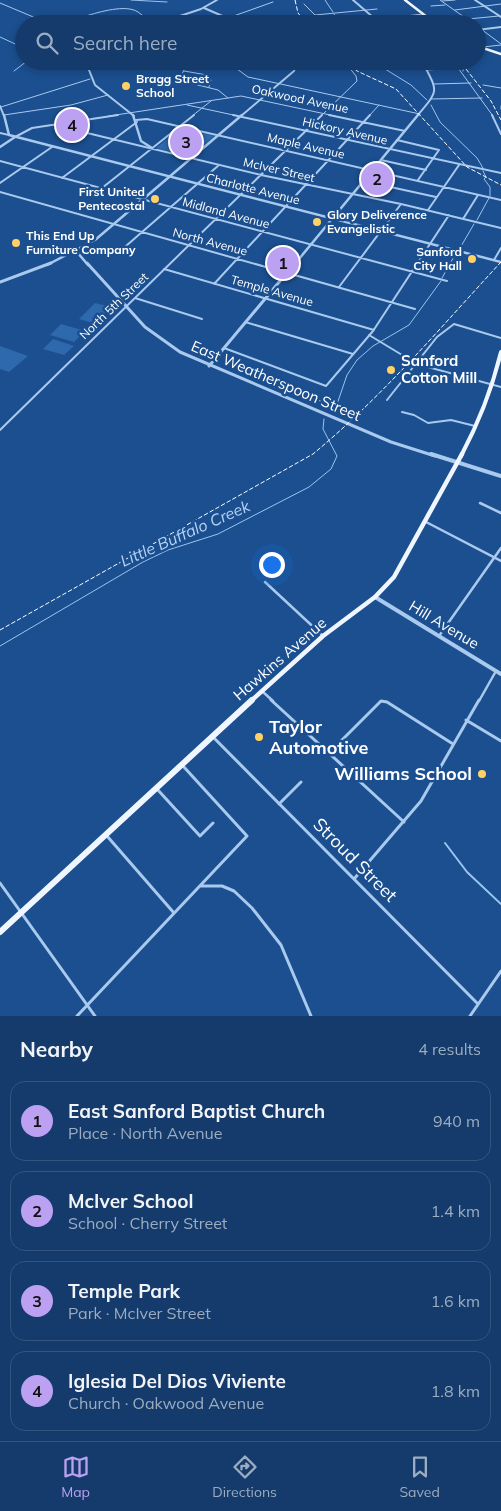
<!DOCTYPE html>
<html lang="en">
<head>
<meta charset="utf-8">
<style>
	:root { --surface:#143b6b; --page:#214673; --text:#f1f3f6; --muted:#9dadc1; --line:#33557e; --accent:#bca0f2 }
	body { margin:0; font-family:Mulish,sans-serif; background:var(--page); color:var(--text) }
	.you { position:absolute; left:271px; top:564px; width:18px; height:18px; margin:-12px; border:4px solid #fff; border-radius:50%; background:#1a73e8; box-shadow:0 0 0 8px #1a73e833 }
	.badge { display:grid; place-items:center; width:32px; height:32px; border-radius:50%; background:var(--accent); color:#111; font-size:16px; font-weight:700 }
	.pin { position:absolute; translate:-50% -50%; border:2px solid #fff; box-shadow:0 1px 5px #0006 }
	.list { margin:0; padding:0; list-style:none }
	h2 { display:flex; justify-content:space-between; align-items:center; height:65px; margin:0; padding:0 20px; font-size:21px }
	h2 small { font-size:16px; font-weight:400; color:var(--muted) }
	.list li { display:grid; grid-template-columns:32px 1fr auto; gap:15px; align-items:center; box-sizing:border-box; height:80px; margin:0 10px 10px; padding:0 10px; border:1px solid var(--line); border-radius:15px }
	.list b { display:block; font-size:19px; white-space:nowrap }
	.list p { margin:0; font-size:16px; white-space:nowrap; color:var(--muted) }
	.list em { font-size:16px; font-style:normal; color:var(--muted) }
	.icon { flex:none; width:28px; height:28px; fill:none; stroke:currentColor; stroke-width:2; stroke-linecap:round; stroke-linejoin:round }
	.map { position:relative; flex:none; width:501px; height:1016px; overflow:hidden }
	.search { position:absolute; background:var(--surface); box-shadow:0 2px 8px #0003; left:15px; right:15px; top:15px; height:55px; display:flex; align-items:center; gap:12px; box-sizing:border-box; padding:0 18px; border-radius:28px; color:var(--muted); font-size:19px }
	.sheet { height:425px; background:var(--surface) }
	nav { display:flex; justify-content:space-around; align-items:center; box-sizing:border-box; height:70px; border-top:1px solid var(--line); background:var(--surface); font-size:14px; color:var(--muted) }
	nav a { display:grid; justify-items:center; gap:2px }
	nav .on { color:var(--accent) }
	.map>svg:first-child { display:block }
	.green { fill:#2e69ad }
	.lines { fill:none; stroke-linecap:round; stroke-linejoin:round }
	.stream-far1 { stroke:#9cc4f0; stroke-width:1 }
	.stream { stroke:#9cc4f0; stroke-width:2 }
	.minor-far3 { stroke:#a9c9ee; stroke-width:1 }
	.minor-far2 { stroke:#a9c9ee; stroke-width:2 }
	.minor-far1 { stroke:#a9c9ee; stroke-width:2.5 }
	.minor { stroke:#a9c9ee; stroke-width:3 }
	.tertiary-far3 { stroke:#a9c9ee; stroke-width:2 }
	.tertiary-far2 { stroke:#a9c9ee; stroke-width:2.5 }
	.tertiary-far1 { stroke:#a9c9ee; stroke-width:3 }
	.tertiary { stroke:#a9c9ee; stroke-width:4 }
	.primary-far3 { stroke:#f0f6ff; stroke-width:2.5 }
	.primary-far2 { stroke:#f0f6ff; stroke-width:4 }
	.primary-far1 { stroke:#f0f6ff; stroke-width:4.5 }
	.primary { stroke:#f0f6ff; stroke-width:6 }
	.rail { stroke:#fff; stroke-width:1; stroke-dasharray:4.5 2; stroke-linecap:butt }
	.poi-dot { fill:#ffd166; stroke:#1b4f8f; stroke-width:2 }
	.labels { text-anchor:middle; stroke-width:5; stroke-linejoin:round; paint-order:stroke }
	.far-poi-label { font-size:12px; font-weight:bold; fill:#fff; stroke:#1b4f8f; text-anchor:start }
	.far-street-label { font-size:12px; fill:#fff; stroke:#1b4f8f }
	.poi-label { font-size:15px; font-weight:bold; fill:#fff; stroke:#1b4f8f; text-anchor:start }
	.street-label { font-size:15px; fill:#fff; stroke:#1b4f8f }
	.water-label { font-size:16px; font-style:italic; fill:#b5d3f5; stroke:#1b4f8f }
	.near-poi-label { font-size:18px; font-weight:bold; fill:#fff; stroke:#1b4f8f; text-anchor:start }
	.near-street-label { font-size:18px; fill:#fff; stroke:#1b4f8f }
</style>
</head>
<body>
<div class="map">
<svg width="501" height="1016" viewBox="0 0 501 1016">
	<rect width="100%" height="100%" fill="#1b4f8f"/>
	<path class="green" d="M181 128 214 136 191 156 156 148Z
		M95 303 112 307 96 324 79 319Z
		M61 324 85 331 74 342 50 335Z
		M53 339 74 346 64 355 43 349Z
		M0 346 28 356 9 372 0 369Z"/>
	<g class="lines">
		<path class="stream-far1" d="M131 0 167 2
			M325 0 333 12
			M334 14 339 24
			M0 37 24 48
			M372 61 411 85 427 100
			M14 71 27 61
			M431 105 440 122 477 158 483 168
			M483 171 486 177 484 179 490 187V196
			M477 220 489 198
			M460 248 474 224
			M442 278 456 253
			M284 384 335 408
			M335 410 347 375 357 360 373 346 409 325 441 281
			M0 646 143 562 168 550 218 534 309 487 331 469 337 456 323 429 324 419"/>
		<path class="stream" d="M445 843 467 872 501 904"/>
		<path class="minor-far3" d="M440 0 474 24
			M442 1 455 0
			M0 3 50 24
			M304 4 315 15 377 9
			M431 6 445 5
			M455 10 501 4
			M182 15 201 24
			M228 18 273 2
			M468 19 499 16
			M94 20 86 16C99 12 126 4 138 12 144 16 148 21 154 24
			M124 20 141 17
			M345 23 423 14
			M477 26 501 44
			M483 47 501 45
			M184 61 185 68 180 78 182 81 218 90 228 98
			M226 61 248 77 420 114
			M268 61 274 65 295 69
			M453 61 493 116
			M427 70 460 68
			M184 71 207 75 211 80 209 87
			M463 71 464 61
			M434 84 471 83
			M483 85 501 88
			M431 99 482 98
			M187 105 238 116
			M501 106V109
			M1 107 90 79
			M4 115 71 105 108 95
			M109 116 241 96 335 116
			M192 116 211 101
			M321 116 357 81 356 76 344 61
			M369 116 379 105"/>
		<path class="minor-far2" d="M233 115 501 173
			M329 115 405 131
			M492 115 501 134
			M136 120 147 119 501 200
			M54 125 261 175 401 204 501 228
			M0 133 9 135
			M15 137 32 128 118 115
			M397 140 439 150 418 180
			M381 160 426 170
			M0 161 447 281
			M62 178 137 122
			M363 181 436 197
			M0 183 52 147
			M102 188 194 115
			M0 192 415 309
			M428 210 459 165
			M463 219 478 195
			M126 246 219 165
			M494 260 501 248
			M164 269 374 330
			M214 284 370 115
			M339 287 401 204
			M135 298 202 319
			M245 322 353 354
			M369 335 417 364 501 387
			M224 348 326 386 373 331 449 215
			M387 400 437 337 454 324 501 338
			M402 412 414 415 428 423 451 420 475 426
			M0 430 322 115"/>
		<path class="minor-far1" d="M480 503 501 513
			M426 522 501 561
			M265 582 322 635
			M439 636 501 548
			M263 692 273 701
			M479 701 496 671"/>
		<path class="minor" d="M271 700 404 822
			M466 720 501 741
			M213 737 478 1004
			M329 753 381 701 387 702 453 744
			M157 789 200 836 213 823
			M279 804 301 782
			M107 836 174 913
			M354 879 421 801 479 700
			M0 883 95 1016
			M201 886H222L234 891 252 908 281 945 311 1016
			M77 1016 247 836 183 766
			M470 1016 501 971"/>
		<path class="tertiary-far3" d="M353 0 381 24
			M475 0 501 17
			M204 8 241 24
			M156 24 201 9 217 0
			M477 30 501 27
			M91 61 89 70 95 85 134 116
			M0 106 4 116
			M241 116 294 71 296 66 294 61
			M417 116C440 89 438 92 422 61"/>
		<path class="tertiary-far2" d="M4 115 9 135 501 262
			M133 115 141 141 152 148
			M0 147 15 137
			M77 252 88 265
			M47 265 95 240 242 115
			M294 265 418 115"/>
		<path class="tertiary-far1" d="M87 263 145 327 180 352 391 442 435 456
			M0 282 51 263
			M209 366 295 263"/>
		<path class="tertiary" d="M431 454 501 476
			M375 597 501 674"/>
		<path class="primary-far3" d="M405 0 436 24
			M477 46 501 54"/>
		<path class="primary-far2" d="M461 456C479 422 492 389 501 352"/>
		<path class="primary-far1" d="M251 701 323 636 375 597 394 577 462 454"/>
		<path class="primary" d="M0 932 252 700"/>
		<path class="rail" d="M295 0 298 13 307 24
			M345 61 357 71 396 89 467 167 501 185
			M466 69 491 101 501 120
			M0 630 313 454C382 397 440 328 501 262"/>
	</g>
	<g class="poi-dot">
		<circle cx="126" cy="86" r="5"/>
		<circle cx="155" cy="199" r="5"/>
		<circle cx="317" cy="222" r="5"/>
		<circle cx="16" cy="243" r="5"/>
		<circle cx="472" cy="259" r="5"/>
		<circle cx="391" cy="370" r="5"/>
		<circle cx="259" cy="737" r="5"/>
		<circle cx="482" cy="774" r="5"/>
	</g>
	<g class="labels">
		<g class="far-poi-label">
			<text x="136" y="83">Bragg Street<tspan x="136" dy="14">School</tspan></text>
			<text x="145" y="196" text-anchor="end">First United<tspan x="145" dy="14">Pentecostal</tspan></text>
			<text x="327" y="219">Glory Deliverence<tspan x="327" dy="14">Evangelistic</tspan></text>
			<text x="26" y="240">This End Up<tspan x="26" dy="14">Furniture Company</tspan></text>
			<text x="462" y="256" text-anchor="end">Sanford<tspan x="462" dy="14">City Hall</tspan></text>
		</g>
		<g class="far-street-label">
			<text transform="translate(300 99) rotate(12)" y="4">Oakwood Avenue</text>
			<text transform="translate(345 131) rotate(13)" y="4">Hickory Avenue</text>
			<text transform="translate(306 146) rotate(13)" y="4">Maple Avenue</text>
			<text transform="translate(279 170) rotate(13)" y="4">McIver Street</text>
			<text transform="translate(253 189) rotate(14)" y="4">Charlotte Avenue</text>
			<text transform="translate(226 213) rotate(15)" y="4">Midland Avenue</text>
			<text transform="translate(210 242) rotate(15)" y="4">North Avenue</text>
			<text transform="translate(272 291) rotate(16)" y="4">Temple Avenue</text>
			<text transform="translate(114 306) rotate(-44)" y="4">North 5th Street</text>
		</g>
		<g class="poi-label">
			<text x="401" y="366">Sanford<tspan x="401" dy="17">Cotton Mill</tspan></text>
		</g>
		<g class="street-label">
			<text transform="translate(276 381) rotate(23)" y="5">East Weatherspoon Street</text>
			<text transform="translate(444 625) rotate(31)" y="5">Hill Avenue</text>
			<text transform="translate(280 659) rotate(-41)" y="5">Hawkins Avenue</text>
		</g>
		<g class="water-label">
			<text transform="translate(185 533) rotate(-24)" y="6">Little Buffalo Creek</text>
		</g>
		<g class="near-poi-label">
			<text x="269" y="733">Taylor<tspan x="269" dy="21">Automotive</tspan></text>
			<text x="472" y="780" text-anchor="end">Williams School</text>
		</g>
		<g class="near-street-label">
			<text transform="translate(355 860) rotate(45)" y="6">Stroud Street</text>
		</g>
	</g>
</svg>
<div class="you"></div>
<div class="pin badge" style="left:283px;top:263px">1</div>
<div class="pin badge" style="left:377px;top:179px">2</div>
<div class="pin badge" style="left:186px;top:142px">3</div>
<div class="pin badge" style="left:72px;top:125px">4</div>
<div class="search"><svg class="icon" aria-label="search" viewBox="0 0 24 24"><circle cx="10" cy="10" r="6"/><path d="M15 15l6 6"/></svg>Search here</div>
</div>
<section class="sheet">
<h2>Nearby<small>4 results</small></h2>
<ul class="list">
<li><span class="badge">1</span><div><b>East Sanford Baptist Church</b><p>Place · North Avenue</p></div><em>940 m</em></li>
<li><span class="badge">2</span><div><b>McIver School</b><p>School · Cherry Street</p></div><em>1.4 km</em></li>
<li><span class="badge">3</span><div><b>Temple Park</b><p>Park · McIver Street</p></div><em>1.6 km</em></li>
<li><span class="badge">4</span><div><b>Iglesia Del Dios Viviente</b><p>Church · Oakwood Avenue</p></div><em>1.8 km</em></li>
</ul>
</section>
<nav>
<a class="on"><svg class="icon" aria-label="map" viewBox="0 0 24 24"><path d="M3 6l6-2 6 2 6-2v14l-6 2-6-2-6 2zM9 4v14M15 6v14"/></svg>Map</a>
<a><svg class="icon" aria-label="directions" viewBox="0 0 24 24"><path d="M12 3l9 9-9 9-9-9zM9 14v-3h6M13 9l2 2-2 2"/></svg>Directions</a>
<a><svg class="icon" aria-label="saved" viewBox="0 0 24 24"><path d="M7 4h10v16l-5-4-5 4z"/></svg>Saved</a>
</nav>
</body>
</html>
